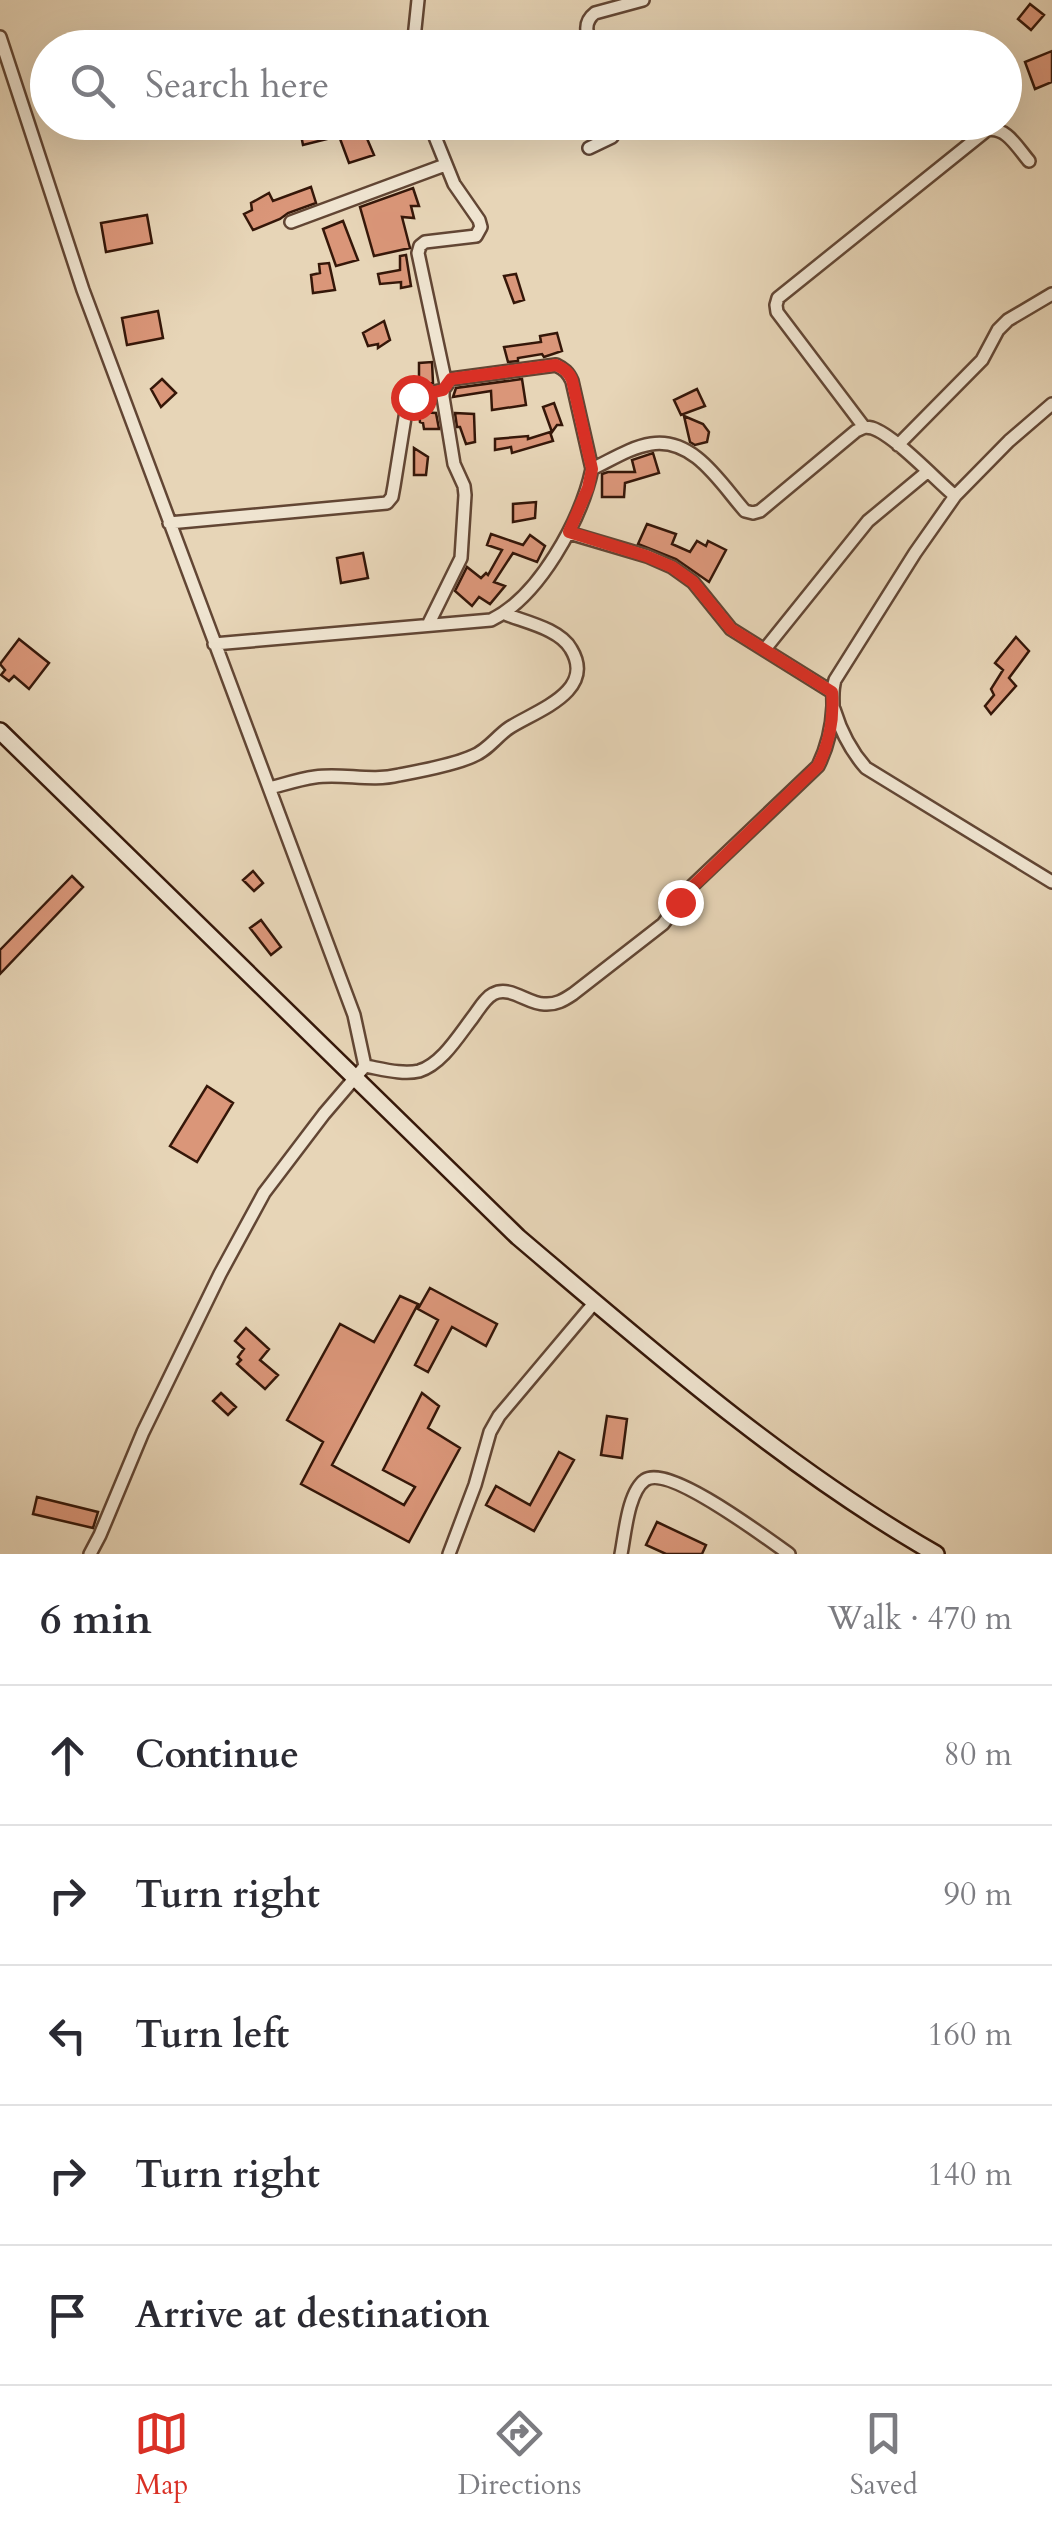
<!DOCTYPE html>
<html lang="en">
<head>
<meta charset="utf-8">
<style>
	:root { --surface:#fff; --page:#f2f2f3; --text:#2b2b33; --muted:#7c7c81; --line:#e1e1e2; --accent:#d93025 }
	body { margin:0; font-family:Cardo,serif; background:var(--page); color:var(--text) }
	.stop { position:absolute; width:30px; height:30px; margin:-22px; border:8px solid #d93025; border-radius:50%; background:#fff }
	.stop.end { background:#d93025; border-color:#fff; box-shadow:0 2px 10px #0008 }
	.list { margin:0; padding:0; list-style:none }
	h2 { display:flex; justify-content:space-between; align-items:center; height:130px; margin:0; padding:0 40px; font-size:42px }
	h2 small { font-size:32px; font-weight:400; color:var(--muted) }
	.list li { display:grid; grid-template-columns:65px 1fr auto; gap:30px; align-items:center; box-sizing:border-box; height:140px; padding:0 40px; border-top:2px solid var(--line) }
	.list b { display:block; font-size:38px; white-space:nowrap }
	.list em { font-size:32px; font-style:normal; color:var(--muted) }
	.icon { flex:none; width:55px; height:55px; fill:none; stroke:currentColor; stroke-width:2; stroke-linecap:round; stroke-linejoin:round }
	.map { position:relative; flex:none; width:1052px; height:1554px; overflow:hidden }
	.search { position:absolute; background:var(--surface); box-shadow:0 10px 40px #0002; left:30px; right:30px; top:30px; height:110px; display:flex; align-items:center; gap:25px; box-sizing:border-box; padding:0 35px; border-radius:55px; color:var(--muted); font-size:38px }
	.sheet { height:830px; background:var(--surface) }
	nav { display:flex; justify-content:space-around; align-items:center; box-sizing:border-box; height:140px; border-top:2px solid var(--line); background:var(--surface); font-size:28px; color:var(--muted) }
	nav a { display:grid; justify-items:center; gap:5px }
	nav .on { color:var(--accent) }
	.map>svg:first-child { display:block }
	.building { fill:#da9679; stroke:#351709; stroke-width:2.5 }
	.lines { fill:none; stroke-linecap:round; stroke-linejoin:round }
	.street-casing { stroke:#624634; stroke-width:16 }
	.secondary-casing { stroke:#351709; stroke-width:20 }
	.street { stroke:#efe4d0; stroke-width:11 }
	.secondary { stroke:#efe4d0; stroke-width:15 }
	.route { stroke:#d93025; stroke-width:12 }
</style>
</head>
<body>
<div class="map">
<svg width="1052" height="1554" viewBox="0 0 1052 1554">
	<rect width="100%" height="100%" fill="#e7d5b7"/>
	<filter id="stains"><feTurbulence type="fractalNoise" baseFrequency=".002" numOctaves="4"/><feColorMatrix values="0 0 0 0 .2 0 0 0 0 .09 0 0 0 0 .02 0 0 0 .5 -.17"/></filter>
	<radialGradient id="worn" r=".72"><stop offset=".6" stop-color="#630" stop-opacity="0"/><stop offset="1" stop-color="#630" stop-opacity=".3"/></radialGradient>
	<path class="building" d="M1030 4 1044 15 1031 30 1018 19Z
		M1052 51V82L1035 89 1025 62Z
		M319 122H360L374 155 349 163 339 136 303 145 300 130H311L310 124Z
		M311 187 316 203 288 213 280 219 253 230 244 214 252 210 251 203 269 193 273 201Z
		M413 188 419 206H411L414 218 402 217 410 248 374 256 360 207Z
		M147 215 152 243 106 252 101 223Z
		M343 221 358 260 336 266 323 229Z
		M406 255 411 286 401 288V282L380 284 378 274 400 270V256Z
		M329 263 335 290 313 293 311 275 320 273 319 264Z
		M516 274 524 300 514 303 504 276Z
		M158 311 163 338 127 345 122 318Z
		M384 321 390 340 378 348V344L368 346 363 333Z
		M557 333 562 351 544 357 542 354 518 358V361L508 362 504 347 541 342 540 336Z
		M432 362 433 383 419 386V363Z
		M162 379 176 393 161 407 151 389Z
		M522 379 526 405 492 410 491 391 453 397 456 388Z
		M697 389 705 406 681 415 674 400Z
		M554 403 562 425H557L552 432 543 407Z
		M419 412 436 413 439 429H424L423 423 420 422Z
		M455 413 474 414 475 442 466 444 460 427H457Z
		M684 416 703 424 709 432 707 442 695 445 690 442Z
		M550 432 553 441 512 453 511 447 495 450V439L528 436V439Z
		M414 448 428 457 426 475H414Z
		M653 453 659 473 625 483 624 497H602V474L608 472H635L632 460Z
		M536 502 535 518 513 522V504Z
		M647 524 676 534 672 544 690 552 697 541 706 546 708 541 726 550 709 582 676 559 638 544Z
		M491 534 523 545 530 535 545 546 537 562 513 553 494 582 505 586 490 604 479 597 472 606 455 591 467 567 481 578 486 573 488 575 502 550 487 545Z
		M363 553 368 578 341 583 337 558Z
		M1016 637 1029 651 1009 678 1016 686 991 714 985 706 994 695 991 689 1003 670 995 663Z
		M19 639 49 663 29 689 14 676 9 681 1 675 5 670 0 664Z
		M253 871 263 883 254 891 243 880Z
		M72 876 83 887 0 974V950Z
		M261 920 281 947 271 955 250 928Z
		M207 1086 233 1103 197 1162 170 1146Z
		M430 1288 497 1324 486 1346 452 1327 428 1372 415 1365 438 1320 418 1309Z
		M400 1296 418 1304 332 1465 404 1505 415 1487 383 1470 422 1393 439 1406 428 1428 460 1448 409 1542 301 1484 323 1442 287 1420 340 1324 374 1342Z
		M246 1328 269 1349 260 1360 278 1375 265 1389 237 1364 241 1360 238 1357 244 1349 235 1341Z
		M221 1393 236 1407 228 1415 213 1401Z
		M607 1416 627 1419 622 1458 601 1455Z
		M559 1452 574 1460 534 1531 486 1505 496 1486 530 1505Z
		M37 1497 98 1512 93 1528 33 1514Z
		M657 1522 706 1545 702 1554H666L646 1545Z"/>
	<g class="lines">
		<defs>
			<path id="street" d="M0 37 83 290 354 1015 365 1066
				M413 48 418 0
				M593 48C587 35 582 23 595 13L643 0
				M429 122 454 184 479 220 481 227 476 236 425 242 420 246 418 253 446 384
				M589 148 612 137 621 122
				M291 222 445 165
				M864 427 777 312 776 305 778 298 987 130C1006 126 1017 147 1029 161
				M898 445 982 360 998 330 1008 320 1052 294
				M169 523 387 503 392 497 394 486 407 405 413 397 443 390
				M569 533 647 556 672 567 693 582 731 629 832 692
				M428 625 461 558 465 495 464 486 454 464 443 397V390L451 379 556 365C564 369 568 372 572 381L592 469
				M214 644 491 620C539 597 581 520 592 469 611 460 631 447 651 444 694 437 721 484 745 511L753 513 760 511 856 431C863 428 864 426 872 428 894 435 935 479 955 496
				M765 649 868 521 927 472
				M834 709C841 732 850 750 866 768L1052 882
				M270 788C285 784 300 779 315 777 343 773 371 782 399 775 420 771 454 765 473 756 487 751 497 736 509 728 535 711 597 692 571 649 560 629 525 622 505 614
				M90 1554 100 1535 143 1432 220 1274 264 1193 324 1114 365 1066C382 1069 403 1075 419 1071 442 1064 459 1035 473 1017 479 1009 485 998 493 994 510 985 528 1004 544 1004 556 1005 564 1000 573 994L663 924 691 887 818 766C827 748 832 727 833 706 833 696 832 690 835 680L915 553 955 496 1009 441 1052 404
				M449 1554 475 1485 490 1432 499 1416 595 1302
				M621 1554C625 1534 628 1492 645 1480 669 1464 766 1538 789 1554"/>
			<path id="secondary" d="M0 731 518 1237C651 1350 784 1467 936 1554"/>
		</defs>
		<use href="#street" class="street-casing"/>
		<use href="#secondary" class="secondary-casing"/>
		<use href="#street" class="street"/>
		<use href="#secondary" class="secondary"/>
	</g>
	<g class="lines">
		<path class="route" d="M413 397 443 390 451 379 556 365C564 369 569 372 572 380L592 469 588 488 569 532 646 556 672 567 693 582 731 629 832 692C834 718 829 744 818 766L691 888 680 902"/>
	</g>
	<rect width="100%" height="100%" filter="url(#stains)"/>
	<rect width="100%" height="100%" fill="url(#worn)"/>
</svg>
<div class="stop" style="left:413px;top:397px"></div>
<div class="stop end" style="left:680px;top:902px"></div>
<div class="search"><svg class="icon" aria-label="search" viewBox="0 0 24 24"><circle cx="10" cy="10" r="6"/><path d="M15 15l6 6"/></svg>Search here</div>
</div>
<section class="sheet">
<h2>6 min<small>Walk · 470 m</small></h2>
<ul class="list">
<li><svg class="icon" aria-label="ahead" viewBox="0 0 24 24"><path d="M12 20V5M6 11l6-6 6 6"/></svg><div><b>Continue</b></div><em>80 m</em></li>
<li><svg class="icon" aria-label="right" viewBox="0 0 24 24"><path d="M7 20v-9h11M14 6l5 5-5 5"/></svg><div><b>Turn right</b></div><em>90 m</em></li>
<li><svg class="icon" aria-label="left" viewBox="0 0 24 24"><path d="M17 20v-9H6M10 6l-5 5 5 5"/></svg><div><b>Turn left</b></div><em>160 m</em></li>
<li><svg class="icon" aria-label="right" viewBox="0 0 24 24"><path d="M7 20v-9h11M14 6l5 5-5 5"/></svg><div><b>Turn right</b></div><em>140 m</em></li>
<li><svg class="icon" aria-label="arrive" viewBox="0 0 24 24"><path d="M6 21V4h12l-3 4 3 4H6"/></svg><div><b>Arrive at destination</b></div></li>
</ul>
</section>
<nav>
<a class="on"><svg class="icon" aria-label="map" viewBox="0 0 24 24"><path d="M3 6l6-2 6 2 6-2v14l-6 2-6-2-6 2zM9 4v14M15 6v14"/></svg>Map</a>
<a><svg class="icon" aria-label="directions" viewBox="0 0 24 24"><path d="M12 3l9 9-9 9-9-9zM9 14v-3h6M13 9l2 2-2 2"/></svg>Directions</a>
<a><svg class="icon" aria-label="saved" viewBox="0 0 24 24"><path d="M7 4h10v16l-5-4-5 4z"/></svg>Saved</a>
</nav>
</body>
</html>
